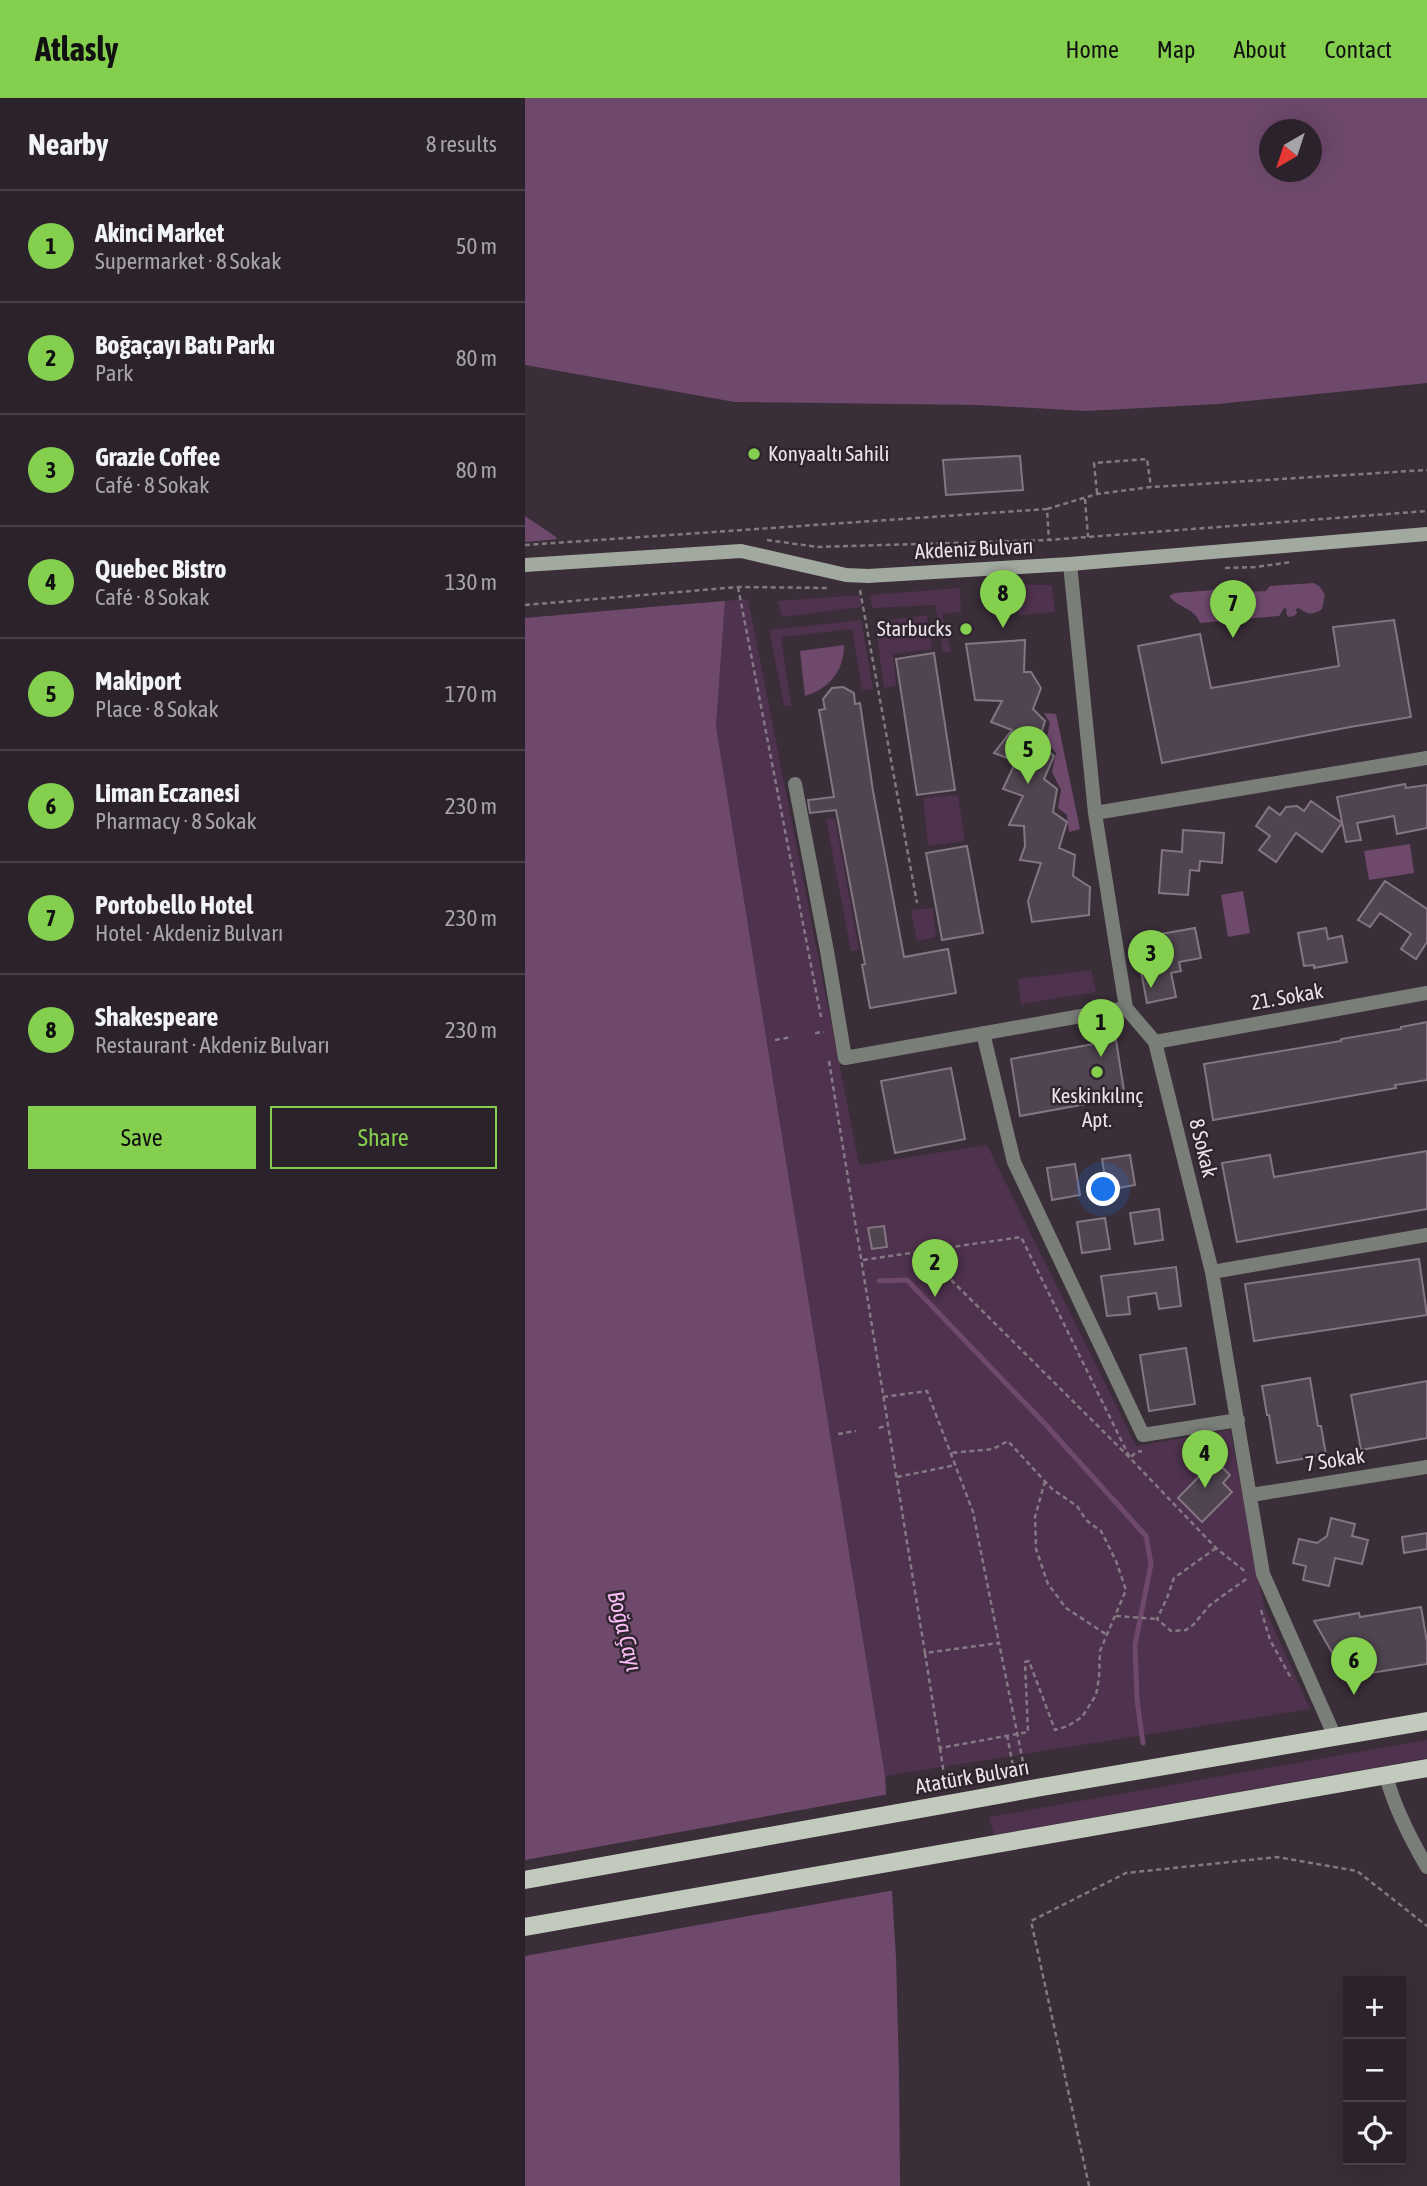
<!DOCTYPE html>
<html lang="en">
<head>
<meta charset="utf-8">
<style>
	:root { --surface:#2c222b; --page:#382f37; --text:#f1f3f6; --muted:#a6a4a9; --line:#483f47; --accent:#84cf4d }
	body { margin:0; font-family:"Asap Condensed",sans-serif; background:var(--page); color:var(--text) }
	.controls { position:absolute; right:21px; bottom:21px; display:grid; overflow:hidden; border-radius:0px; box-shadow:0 7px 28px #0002 }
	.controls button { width:63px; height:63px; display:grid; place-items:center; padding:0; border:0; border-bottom:2px solid var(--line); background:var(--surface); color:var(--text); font:35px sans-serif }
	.compass { position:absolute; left:734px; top:21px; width:63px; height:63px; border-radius:50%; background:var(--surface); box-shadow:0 7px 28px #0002; rotate:219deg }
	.you { position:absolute; left:579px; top:1092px; width:24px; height:24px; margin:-18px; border:5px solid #fff; border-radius:50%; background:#1a73e8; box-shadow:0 0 0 10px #1a73e833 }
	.badge { display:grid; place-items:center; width:46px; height:46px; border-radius:50%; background:var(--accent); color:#111; font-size:23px; font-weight:700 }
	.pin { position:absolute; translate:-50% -58px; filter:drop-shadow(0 2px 4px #0008) }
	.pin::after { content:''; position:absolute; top:37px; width:24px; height:21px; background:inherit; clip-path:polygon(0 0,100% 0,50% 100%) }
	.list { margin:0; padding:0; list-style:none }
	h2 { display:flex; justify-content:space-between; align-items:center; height:91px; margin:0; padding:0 28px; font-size:30px }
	h2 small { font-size:23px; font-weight:400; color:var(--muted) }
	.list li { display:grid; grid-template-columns:46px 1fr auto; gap:21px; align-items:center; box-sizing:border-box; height:112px; padding:0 28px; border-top:2px solid var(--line) }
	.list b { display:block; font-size:26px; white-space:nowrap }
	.list p { margin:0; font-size:23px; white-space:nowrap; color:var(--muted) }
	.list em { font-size:23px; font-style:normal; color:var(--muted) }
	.actions { display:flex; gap:14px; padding:21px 28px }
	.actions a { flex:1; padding:16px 0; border:2px solid var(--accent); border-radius:0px; text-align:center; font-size:24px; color:var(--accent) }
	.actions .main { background:var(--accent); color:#111 }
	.icon { flex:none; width:38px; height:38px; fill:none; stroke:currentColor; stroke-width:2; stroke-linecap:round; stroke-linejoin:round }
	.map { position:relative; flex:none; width:902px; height:2088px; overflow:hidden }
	header { display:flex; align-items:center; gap:42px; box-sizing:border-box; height:98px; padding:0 35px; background:var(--accent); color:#111 }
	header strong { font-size:33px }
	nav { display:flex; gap:38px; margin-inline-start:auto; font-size:24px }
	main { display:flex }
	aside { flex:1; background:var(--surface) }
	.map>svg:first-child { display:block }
	.green { fill:#4f324d }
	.water { fill:#6e496c; fill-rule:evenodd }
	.pier { fill:#3a2e39 }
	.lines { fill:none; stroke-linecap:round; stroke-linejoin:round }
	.stream { stroke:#6e496c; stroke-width:5 }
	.building { fill:#4f444f; stroke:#837682; stroke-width:2 }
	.path { stroke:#847983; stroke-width:2.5; stroke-dasharray:5 3.5; stroke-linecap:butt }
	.minor { stroke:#7a7e78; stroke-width:14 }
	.secondary { stroke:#a2a99f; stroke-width:14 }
	.primary { stroke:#c1cabd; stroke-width:18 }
	.poi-dot { fill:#84cf4d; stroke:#2f252f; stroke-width:2.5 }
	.labels { text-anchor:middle; stroke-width:5; stroke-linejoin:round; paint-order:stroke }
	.poi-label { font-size:21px; fill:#ebe3ea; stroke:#2f252f; text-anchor:start }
	.street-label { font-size:21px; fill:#ebe3ea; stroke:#2f252f }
	.water-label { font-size:23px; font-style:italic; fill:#fabdf5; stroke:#2f252f }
</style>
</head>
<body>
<header>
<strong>Atlasly</strong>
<nav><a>Home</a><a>Map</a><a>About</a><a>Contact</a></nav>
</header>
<main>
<aside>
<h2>Nearby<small>8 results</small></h2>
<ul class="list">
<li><span class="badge">1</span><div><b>Akinci Market</b><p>Supermarket · 8 Sokak</p></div><em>50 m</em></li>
<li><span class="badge">2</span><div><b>Boğaçayı Batı Parkı</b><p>Park</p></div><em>80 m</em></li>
<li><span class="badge">3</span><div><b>Grazie Coffee</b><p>Café · 8 Sokak</p></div><em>80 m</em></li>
<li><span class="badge">4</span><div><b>Quebec Bistro</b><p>Café · 8 Sokak</p></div><em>130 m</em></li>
<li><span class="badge">5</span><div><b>Makiport</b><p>Place · 8 Sokak</p></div><em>170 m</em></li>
<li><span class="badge">6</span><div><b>Liman Eczanesi</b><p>Pharmacy · 8 Sokak</p></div><em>230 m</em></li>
<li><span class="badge">7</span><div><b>Portobello Hotel</b><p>Hotel · Akdeniz Bulvarı</p></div><em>230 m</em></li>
<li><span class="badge">8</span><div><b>Shakespeare</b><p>Restaurant · Akdeniz Bulvarı</p></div><em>230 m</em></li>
</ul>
<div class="actions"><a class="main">Save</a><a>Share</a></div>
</aside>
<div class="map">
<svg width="902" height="2088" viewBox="0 0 902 2088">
	<rect width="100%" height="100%" fill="#3a2e39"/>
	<path class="green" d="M466 486 527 487 530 514 494 517 489 498 468 502Z
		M435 490 436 514 417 516 426 554H418L410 507 347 510 345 497Z
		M335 497 337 509 257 519 253 503Z
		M223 501 334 1067 462 1047 611 1348 705 1332 739 1508 785 1611 360 1678 191 628 200 503Z
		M402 517 407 551 368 556 371 588 359 590 350 524Z
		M336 522 348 591 337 592 327 531 256 539 266 608H259L244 532Z
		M433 697 440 743 403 748 398 700Z
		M301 721H310L334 852 326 853Z
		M408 810 411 839 392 843 386 812Z
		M566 872 571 894 496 906 493 881Z
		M902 1642V1660L469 1737 464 1719Z"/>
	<path class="water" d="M0 0H902V285L693 306 561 313 454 307 210 304 0 267ZM744 32H786V74H744Z
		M0 418 31 439 57 514 200 503 191 628 360 1678 371 1860 374 1976 375 2088H0Z
		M789 485 795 489 800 497 797 511C789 517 782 517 774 510L771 511 772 515 769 518 763 519 761 515 762 511 759 510 754 518 675 525C670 510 653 510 644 498L650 495 714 490 718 494 741 493 745 488Z
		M319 547C319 573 304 591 280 598L275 553Z
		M519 615 531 616 555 731 544 734 542 717 533 710 536 692 527 674 531 655 521 643 525 625Z
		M885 746 889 775 844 782 839 753Z
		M718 793 725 835 703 839 696 797Z"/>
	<path class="pier" d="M35 441 60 510 200 499 204 502 0 520V444Z
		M364 1696 370 1792 0 1858V1762Z"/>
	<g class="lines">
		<path class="stream" d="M354 1183 382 1182 521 1327 621 1438 626 1466 610 1547 612 1602 618 1645"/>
	</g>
	<path class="building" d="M495 358 498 392 421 397 418 362Z
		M869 522 886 619 825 629 637 665 613 548 675 536 686 590 814 568 808 529Z
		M500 542 499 574H506L516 590 508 611 520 623 513 646 529 658 519 681 532 691 528 714 542 724 534 750 550 757 548 778 565 789 564 817 507 824 503 803 516 765 495 762 500 748 499 728 484 727 498 698 478 691 491 663 469 655 487 632 466 624 477 603 450 602 441 546Z
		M409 555 430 692 392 697 371 561Z
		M318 589 329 595 330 606 335 605 348 693 379 859 423 851 431 895 345 910 337 867 340 866 311 712 285 715 283 702 309 699 294 612 300 611 298 601 307 590Z
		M880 686 881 690 902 687V730L872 736 869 718 832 725 836 742 821 744 812 699Z
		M786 703 817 725 797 754 771 735 751 764 734 752 745 738 731 728 744 709 755 717 761 709 772 708 779 713Z
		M658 732 699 735 697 765 675 763 674 773 665 772 663 797 634 795 637 752 657 754Z
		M442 748 458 835 417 842 401 755Z
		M860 783 902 811V844L891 861 876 851 886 836 855 815 845 829 833 822Z
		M670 830 676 860 654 864 656 873 646 875 651 899 622 905 614 862 634 859 630 837Z
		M801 830 803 841 817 838 822 864 789 870V867L779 868 773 835Z
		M902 924V982L870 987 871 990 688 1022 679 966 816 943V941L876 931V929Z
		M591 942 600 999 495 1018 486 961Z
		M426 970 440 1041 370 1055 356 983Z
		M902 1053V1111L712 1144 697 1065 745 1057 749 1079Z
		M605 1057 610 1087 582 1092 577 1061Z
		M550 1066 555 1097 527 1102 522 1070Z
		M634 1111 638 1142 610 1146 605 1115Z
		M580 1120 585 1151 557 1155 552 1124Z
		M359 1128 362 1149 347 1151 343 1130Z
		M894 1161 902 1217 729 1243 720 1186Z
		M651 1169 656 1208 634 1211 631 1195 603 1199 605 1216 582 1218 576 1178Z
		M661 1250 670 1306 624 1313 615 1257Z
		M785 1280 793 1328H796L801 1357 752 1365 744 1317H742L737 1288Z
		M902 1283V1340L836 1352 826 1297Z
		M690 1362 705 1377 698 1385 707 1394 677 1424 653 1400Z
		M806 1420 830 1426 827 1438 843 1442 837 1466 810 1460 804 1488 778 1482 781 1468 768 1465 774 1441 792 1445 802 1438Z
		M902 1435V1451L879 1455 877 1439Z
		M896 1509 902 1544V1566L821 1579 789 1523 834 1515 835 1519Z"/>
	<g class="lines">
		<path class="path" d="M572 395 569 365 622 361 626 389
			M560 401 563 439
			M522 411 572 396 626 389 902 372
			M242 442 293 449 524 442 902 413
			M0 447 522 411 524 442
			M700 470 730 469 767 464
			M213 489 296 919
			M335 492 392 805
			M0 507 213 489 304 490
			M290 935 299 934
			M250 942 267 939
			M304 963 400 1555 474 1545 500 1674
			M396 1152 605 1360 691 1450 722 1475
			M338 1162 496 1139 605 1360 611 1354 617 1353
			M358 1299 402 1293 448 1414 474 1545
			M354 1330 363 1327
			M313 1336 331 1333
			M372 1379 431 1367
			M520 1383 510 1419 511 1451 523 1486 541 1510 582 1537
			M691 1450 649 1480 642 1500 632 1521 646 1533 661 1532 668 1527 685 1507 724 1479
			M736 1512 745 1542 767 1582
			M591 1518 632 1521
			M400 1555 415 1650 503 1634 500 1564 504 1563 530 1632 543 1628 557 1619 571 1597 574 1580 575 1553 601 1492 591 1463 576 1433 561 1422 552 1408 527 1391 483 1343 468 1351 426 1355
			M482 1637 490 1678
			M415 1650 419 1677
			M564 2088 506 1823 601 1775 752 1759 832 1773 902 1828"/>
		<path class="minor" d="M545 466 570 715 601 910 630 944 687 1174 738 1476 810 1639
			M270 686 302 853 320 960 601 910
			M570 715 902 660
			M458 935 489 1064 618 1337 713 1322
			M630 944 902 895
			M687 1174 902 1137
			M726 1397 902 1369
			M861 1678C870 1711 885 1740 902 1769"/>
		<path class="secondary" d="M0 467 216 453 321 477 343 478 545 466 902 436"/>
		<path class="primary" d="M0 1782 517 1689 902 1623
			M0 1829 902 1670"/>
	</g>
	<g class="poi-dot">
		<circle cx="229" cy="356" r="7"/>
		<circle cx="441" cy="531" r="7"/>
		<circle cx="572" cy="974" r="7"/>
	</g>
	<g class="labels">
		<g class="poi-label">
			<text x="243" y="363">Konyaaltı Sahili</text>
			<text x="427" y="538" text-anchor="end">Starbucks</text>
			<text x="572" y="1005" text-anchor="middle">Keskinkılınç<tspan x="572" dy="24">Apt.</tspan></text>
		</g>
		<g class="street-label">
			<text transform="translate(449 451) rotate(-3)" y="7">Akdeniz Bulvarı</text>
			<text transform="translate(762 899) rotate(-10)" y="7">21. Sokak</text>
			<text transform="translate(678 1050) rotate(76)" y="7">8 Sokak</text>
			<text transform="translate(810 1362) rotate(-9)" y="7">7 Sokak</text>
			<text transform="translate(447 1679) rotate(-10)" y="7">Atatürk Bulvarı</text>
		</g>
		<g class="water-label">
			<text transform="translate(100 1533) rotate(76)" y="8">Boğa Çayı</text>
		</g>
	</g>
</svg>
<div class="controls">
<button>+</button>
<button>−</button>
<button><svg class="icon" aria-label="locate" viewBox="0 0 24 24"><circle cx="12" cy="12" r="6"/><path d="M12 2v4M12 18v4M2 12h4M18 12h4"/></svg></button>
</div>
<svg class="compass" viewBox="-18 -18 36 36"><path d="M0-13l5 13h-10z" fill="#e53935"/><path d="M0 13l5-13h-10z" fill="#a6a4a9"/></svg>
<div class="you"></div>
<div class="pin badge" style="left:576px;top:959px">1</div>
<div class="pin badge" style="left:410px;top:1199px">2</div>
<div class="pin badge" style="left:626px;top:890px">3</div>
<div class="pin badge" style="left:680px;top:1390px">4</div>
<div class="pin badge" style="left:503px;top:686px">5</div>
<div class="pin badge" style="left:829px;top:1597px">6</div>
<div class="pin badge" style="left:708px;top:540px">7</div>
<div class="pin badge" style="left:478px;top:530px">8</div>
</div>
</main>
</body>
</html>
